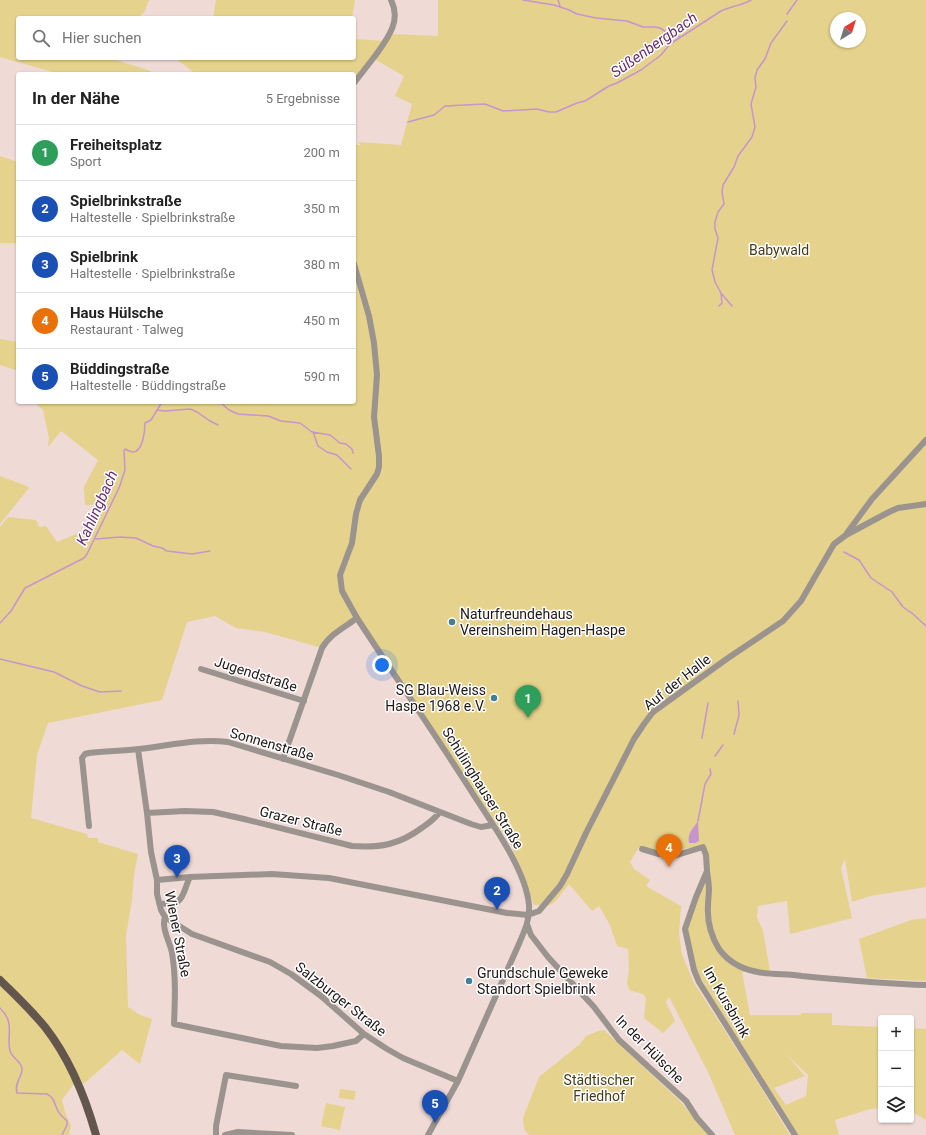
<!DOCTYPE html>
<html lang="de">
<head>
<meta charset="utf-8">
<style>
	:root { --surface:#fff; --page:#f2f2f2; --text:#222; --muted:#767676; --line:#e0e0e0; --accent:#418095 }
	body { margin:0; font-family:Roboto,sans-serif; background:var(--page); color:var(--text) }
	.controls { position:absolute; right:12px; bottom:12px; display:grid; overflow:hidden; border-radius:4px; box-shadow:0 1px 3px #0004 }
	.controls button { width:36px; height:36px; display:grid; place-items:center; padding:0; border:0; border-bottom:1px solid var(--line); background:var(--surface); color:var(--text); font:20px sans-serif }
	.compass { position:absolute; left:830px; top:12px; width:36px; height:36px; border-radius:50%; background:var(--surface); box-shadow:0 1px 3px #0004; rotate:38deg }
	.you { position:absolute; left:382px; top:665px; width:14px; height:14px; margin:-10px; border:3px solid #fff; border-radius:50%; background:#1a73e8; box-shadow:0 0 0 6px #1a73e833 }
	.badge { display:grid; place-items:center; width:26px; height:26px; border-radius:50%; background:var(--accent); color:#fff; font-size:13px; font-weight:700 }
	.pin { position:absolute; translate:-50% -33px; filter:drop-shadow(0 1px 2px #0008) }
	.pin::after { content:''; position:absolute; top:21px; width:14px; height:12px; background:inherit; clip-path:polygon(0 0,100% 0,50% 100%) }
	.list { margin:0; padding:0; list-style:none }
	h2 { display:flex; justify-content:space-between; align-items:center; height:52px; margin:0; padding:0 16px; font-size:17px }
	h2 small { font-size:13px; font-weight:400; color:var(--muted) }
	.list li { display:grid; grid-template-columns:26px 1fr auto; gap:12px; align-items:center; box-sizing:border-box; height:56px; padding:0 16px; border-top:1px solid var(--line) }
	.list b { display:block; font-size:15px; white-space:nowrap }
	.list p { margin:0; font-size:13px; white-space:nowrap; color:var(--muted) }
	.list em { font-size:13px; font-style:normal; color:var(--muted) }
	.icon { flex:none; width:22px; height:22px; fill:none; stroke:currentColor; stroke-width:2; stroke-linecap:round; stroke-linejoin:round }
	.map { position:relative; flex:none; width:926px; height:1135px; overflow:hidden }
	.search { position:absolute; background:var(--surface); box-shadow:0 1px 3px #0004; left:16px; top:16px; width:340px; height:44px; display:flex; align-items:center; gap:10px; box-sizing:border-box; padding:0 14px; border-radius:4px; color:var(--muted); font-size:15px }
	.panel { position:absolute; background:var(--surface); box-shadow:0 1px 3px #0004; left:16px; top:72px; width:340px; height:332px; border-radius:4px }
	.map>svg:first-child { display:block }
	.green { fill:#e5d28c; fill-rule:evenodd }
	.water { fill:#c695ce }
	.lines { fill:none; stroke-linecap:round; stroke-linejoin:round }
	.stream { stroke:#c695ce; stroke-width:1.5 }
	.minor { stroke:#9b948e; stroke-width:6 }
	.major { stroke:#62564d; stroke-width:8 }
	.poi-dot { fill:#418095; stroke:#fff; stroke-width:1.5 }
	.labels { text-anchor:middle; stroke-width:3; stroke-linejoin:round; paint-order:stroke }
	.park-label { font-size:14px; fill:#453c1b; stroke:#fff }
	.poi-label { font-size:14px; fill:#1f1817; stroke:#fff; text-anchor:start }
	.street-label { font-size:14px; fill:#1f1817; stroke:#fff }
	.water-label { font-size:15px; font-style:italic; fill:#682c72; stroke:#fff }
</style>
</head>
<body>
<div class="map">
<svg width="926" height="1135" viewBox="0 0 926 1135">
	<rect width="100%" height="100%" fill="#f0dad6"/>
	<path class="green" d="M0 0H150L148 2 145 11 138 18H18V58H117L116 60 148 70 155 74H60L0 57Z
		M216 0H355L352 18H213Z
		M438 0H926V887L870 896 852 902 845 859 841 868 852 918 790 934 787 901 758 906 757 917 763 931 770 971 742 972 750 1015H801V1013H832V1025L881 1027V1108L870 1109 835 1120 839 1135H796L779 1104 745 1055 695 968 686 929 709 871 707 851 688 848 673 852H662L639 847 630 862 634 869 650 880 646 886 681 906 679 933 682 955 694 983 747 1065 790 1135H735L708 1072 669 997 666 1002 675 1021 663 1033 644 1018 646 998 643 994 629 990 627 982 629 970 628 949 617 946 610 925 599 906 592 911 569 884 555 902 544 908 540 905H534L511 845 357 618 322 648 265 632 236 628 215 616 187 622 162 700 48 723 37 755 31 818 87 834 88 838H98V842L138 854 134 874 132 900 126 936 128 1007 140 1015 152 1019 140 1064 122 1050 86 1082 80 1085H73L62 1100 65 1112 71 1126 69 1135H0V527L8 517 36 520 39 527 46 526 57 542 81 532 101 504 85 505 84 487 98 460 61 431 48 447 49 438 43 410 34 402H354V145H361L358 142 401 145 412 104 395 96 404 76 374 59 393 34 438 36ZM836 18H860V42H836ZM786 1054 808 1075 806 1096 786 1105 774 1088 805 1076Z
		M354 39 385 41 354 80V74H196L175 58H354Z
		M0 156 18 162V243H0Z
		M0 339 18 342V371L0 365Z
		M0 476 27 486 29 488 0 524Z
		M926 918V981L867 978 859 939 911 920Z
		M911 1028 926 1029V1120L911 1111Z
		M604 1030 681 1102 708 1135H529L524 1129 523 1118 539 1077 580 1044 586 1036 598 1031Z
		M340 1089 356 1091 354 1100 339 1098Z
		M326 1103 345 1107 340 1130 321 1126Z"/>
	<path class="water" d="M698 821 699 841 695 843H689C687 833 693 829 698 821Z"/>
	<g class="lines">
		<path class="stream" d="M523 0 554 5 569 10 577 14 596 18 627 21 643 27H655L660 28 671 35 681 37
			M558 0 560 6
			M787 14 797 0
			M408 122 434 115 445 106 485 104 503 111 537 109 549 112H556L577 103 585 101 609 86 617 83 641 70 661 55 670 44 721 11C731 6 741 6 751 0
			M719 306 722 303 721 293
			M732 306 721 293 715 282 712 270 718 238 715 229V222L718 212 724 204 722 192 723 185 734 167 738 156 752 137 755 127 751 104 756 87 755 78 757 70 765 59 771 43 787 21
			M220 402 229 410 238 414 268 416 281 421 300 423 312 432 330 435 340 443 346 444 352 449 353 453
			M157 410 165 411 190 409 197 412 210 421 218 425
			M313 432 318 446 327 452 337 455 351 469
			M96 539 120 537 136 538 153 546 162 548 167 551 192 554 210 551
			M844 552 859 560 871 578 892 592 903 607 913 614 926 626
			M0 623 11 611 25 588 84 558 87 554 119 488 125 470 124 451 125 449C127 450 129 451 132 452 143 453 145 430 145 423L151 420 162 402
			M0 659 54 672 82 686 100 692 121 691
			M734 734 739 715 738 701
			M702 738 708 703
			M715 756 723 745
			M698 821 705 784 711 774 710 769
			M0 1008C10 1018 10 1025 9 1039 9 1043 9 1047 10 1051 12 1058 22 1062 22 1069 22 1078 14 1082 17 1093L47 1094C55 1098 54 1104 58 1111 60 1115 64 1118 67 1121V1125L62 1135"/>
		<path class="minor" d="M354 83C361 74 368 65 375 56 387 39 402 21 391 0
			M354 264 369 316 374 343 377 375 374 417 379 456V467L377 474 360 500 356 514 352 543 340 575 342 591 357 618C396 678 437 737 475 797 494 826 526 871 529 905 530 920 524 932 518 946L458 1081 428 1135
			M847 533 872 499 926 440
			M201 669 304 701
			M138 749 147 813 151 852 157 880V894L161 910 165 917 192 934 270 962 291 974 321 996 364 1034 387 1049 403 1058 458 1081
			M283 759 322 648C330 634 345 627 357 618
			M147 813 185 811 213 812 244 819 352 846C380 848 399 845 423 827 429 823 434 819 439 813
			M89 826 82 758 85 754 89 753C105 751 122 751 139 749 168 746 198 738 228 742L338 775 389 792 471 824 481 827 493 825
			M642 849 659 854 677 855 703 847 706 855 707 871 696 897 685 929 694 970 699 982 795 1135
			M707 872C708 878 709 884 709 890 709 895 708 900 708 905 707 920 711 936 719 949 724 956 731 962 739 966 759 976 781 973 802 976 843 980 884 984 926 985
			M157 880 190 877 272 874 329 878 507 913 528 915 539 911 560 886 567 874 586 833 634 739 644 724 653 712 728 658 783 621 801 601 834 544 846 535 889 512 898 508 926 504
			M159 903C163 903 168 905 172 904 184 902 185 886 190 877
			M165 917C161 928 170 942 172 953 176 977 175 1000 174 1024L281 1046 317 1048 333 1046 356 1041 364 1034
			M527 924 531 935 548 957 594 1007 619 1040 686 1101 697 1118 712 1135
			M216 1135V1126L226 1075 296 1086
			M225 1135 238 1132 292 1135"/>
		<path class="major" d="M0 980C15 995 31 1010 45 1027 70 1059 85 1096 96 1135"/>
	</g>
	<g class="poi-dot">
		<circle cx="452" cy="622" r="4"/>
		<circle cx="494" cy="698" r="4"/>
		<circle cx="469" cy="981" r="4"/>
	</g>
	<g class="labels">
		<g class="park-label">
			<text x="779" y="255">Babywald</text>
			<text x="599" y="1085">Städtischer<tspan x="599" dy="16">Friedhof</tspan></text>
		</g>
		<g class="poi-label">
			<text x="460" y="619">Naturfreundehaus<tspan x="460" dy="16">Vereinsheim Hagen-Haspe</tspan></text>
			<text x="486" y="695" text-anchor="end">SG Blau-Weiss<tspan x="486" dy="16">Haspe 1968 e.V.</tspan></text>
			<text x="477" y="978">Grundschule Geweke<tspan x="477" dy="16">Standort Spielbrink</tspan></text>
		</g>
		<g class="street-label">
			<text transform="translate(256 674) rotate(18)" y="5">Jugendstraße</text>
			<text transform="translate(677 682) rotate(-38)" y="5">Auf der Halle</text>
			<text transform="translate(272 744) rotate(16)" y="5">Sonnenstraße</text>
			<text transform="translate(483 788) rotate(58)" y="5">Schülinghauser Straße</text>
			<text transform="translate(301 821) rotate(14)" y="5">Grazer Straße</text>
			<text transform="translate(178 934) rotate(79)" y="5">Wiener Straße</text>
			<text transform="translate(341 999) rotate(38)" y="5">Salzburger Straße</text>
			<text transform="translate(727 1002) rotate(60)" y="5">Im Kursbrink</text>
			<text transform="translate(650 1049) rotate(45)" y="5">In der Hülsche</text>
		</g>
		<g class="water-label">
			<text transform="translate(654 45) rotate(-35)" y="5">Süßenbergbach</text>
			<text transform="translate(97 508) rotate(-66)" y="5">Kahlingbach</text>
		</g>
	</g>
</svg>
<div class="controls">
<button>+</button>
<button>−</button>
<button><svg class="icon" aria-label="layers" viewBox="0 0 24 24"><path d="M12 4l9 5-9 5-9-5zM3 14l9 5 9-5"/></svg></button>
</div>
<svg class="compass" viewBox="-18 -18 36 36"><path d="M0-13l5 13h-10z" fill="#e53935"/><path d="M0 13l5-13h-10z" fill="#767676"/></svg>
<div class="you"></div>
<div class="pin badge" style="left:528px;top:718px;background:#2e9e5b">1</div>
<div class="pin badge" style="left:497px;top:910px;background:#1a4fb4">2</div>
<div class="pin badge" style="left:177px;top:878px;background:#1a4fb4">3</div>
<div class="pin badge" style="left:669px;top:867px;background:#e8710a">4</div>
<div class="pin badge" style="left:435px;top:1123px;background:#1a4fb4">5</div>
<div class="search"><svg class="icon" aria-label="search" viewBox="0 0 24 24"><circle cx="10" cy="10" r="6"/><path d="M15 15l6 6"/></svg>Hier suchen</div>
<section class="panel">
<h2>In der Nähe<small>5 Ergebnisse</small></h2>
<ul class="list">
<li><span class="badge" style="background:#2e9e5b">1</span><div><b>Freiheitsplatz</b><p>Sport</p></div><em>200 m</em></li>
<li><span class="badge" style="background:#1a4fb4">2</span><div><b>Spielbrinkstraße</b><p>Haltestelle · Spielbrinkstraße</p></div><em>350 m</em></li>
<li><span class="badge" style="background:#1a4fb4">3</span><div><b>Spielbrink</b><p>Haltestelle · Spielbrinkstraße</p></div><em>380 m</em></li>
<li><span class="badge" style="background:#e8710a">4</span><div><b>Haus Hülsche</b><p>Restaurant · Talweg</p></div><em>450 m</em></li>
<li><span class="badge" style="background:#1a4fb4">5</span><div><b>Büddingstraße</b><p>Haltestelle · Büddingstraße</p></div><em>590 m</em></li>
</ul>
</section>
</div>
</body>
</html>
